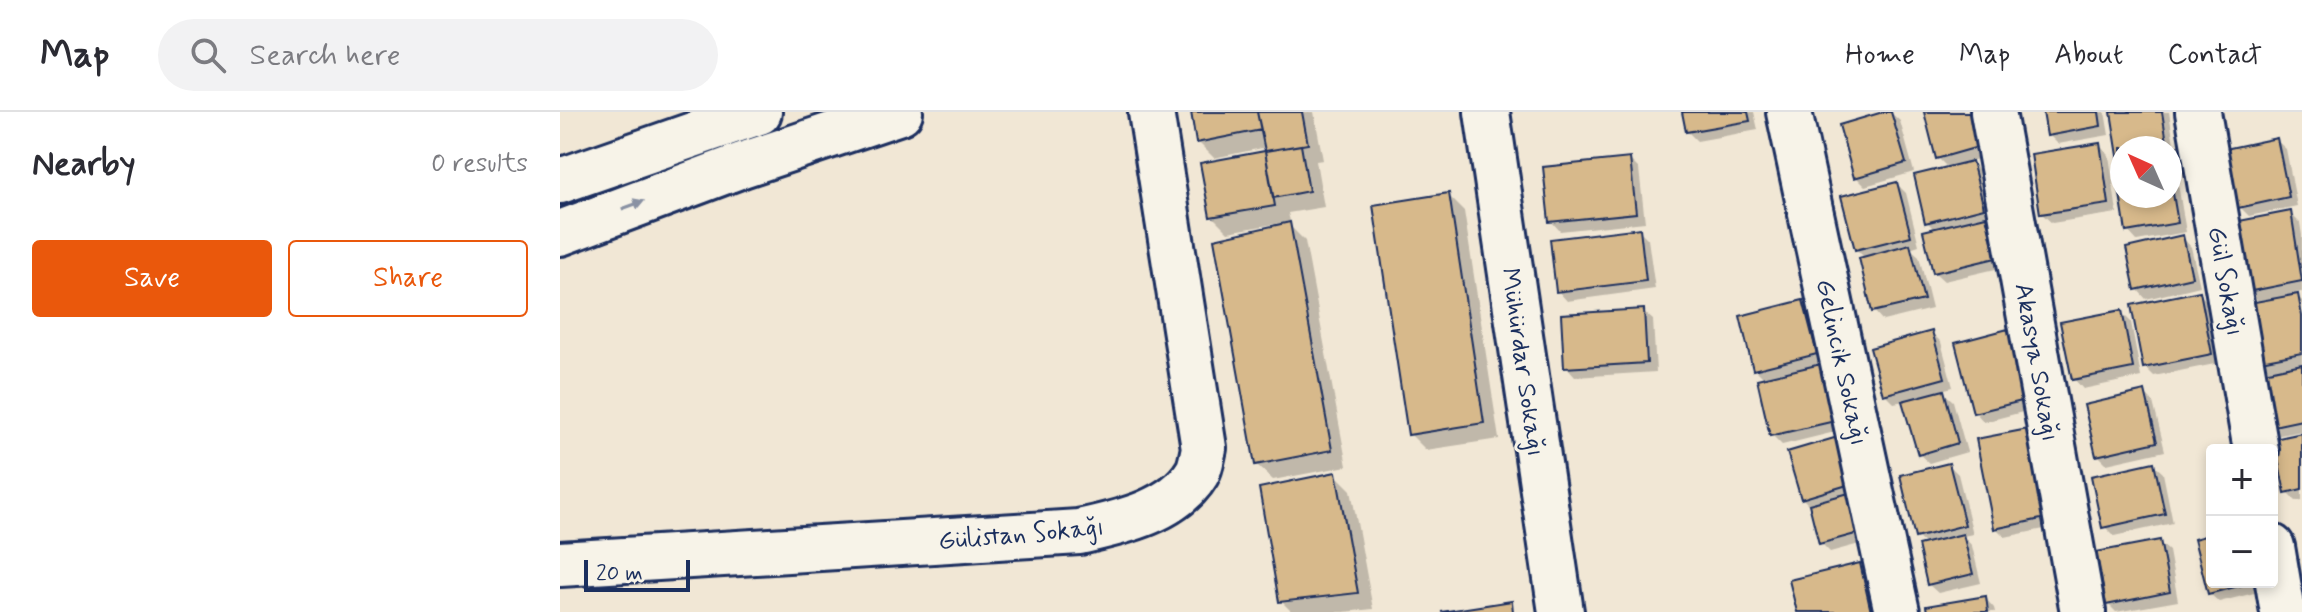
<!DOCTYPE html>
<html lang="en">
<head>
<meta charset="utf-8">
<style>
	:root { --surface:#fff; --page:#f2f2f3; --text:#2b2b33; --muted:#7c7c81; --line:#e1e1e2; --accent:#ea580c }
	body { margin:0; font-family:Mynerve,sans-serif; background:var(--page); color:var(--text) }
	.controls { position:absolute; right:24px; bottom:24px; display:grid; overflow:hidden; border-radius:8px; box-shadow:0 4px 12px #0003 }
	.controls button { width:72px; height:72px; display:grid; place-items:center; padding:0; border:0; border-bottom:2px solid var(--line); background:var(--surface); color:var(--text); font:40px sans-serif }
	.compass { position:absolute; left:1550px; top:24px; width:72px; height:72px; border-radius:50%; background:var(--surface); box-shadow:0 4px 12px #0003; rotate:315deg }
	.scale { position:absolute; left:24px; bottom:20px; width:106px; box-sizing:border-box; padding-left:8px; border:4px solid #1b2f5e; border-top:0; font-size:22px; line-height:28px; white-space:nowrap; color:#1b2f5e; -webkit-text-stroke:6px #f7f3e8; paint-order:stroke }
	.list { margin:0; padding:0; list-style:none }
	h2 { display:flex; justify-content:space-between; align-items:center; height:104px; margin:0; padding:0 32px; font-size:34px }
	h2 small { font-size:26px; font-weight:400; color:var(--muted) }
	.actions { display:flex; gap:16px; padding:24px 32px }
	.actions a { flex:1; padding:18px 0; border:2px solid var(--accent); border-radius:8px; text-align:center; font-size:28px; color:var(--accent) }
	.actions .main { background:var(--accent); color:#fff }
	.icon { flex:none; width:44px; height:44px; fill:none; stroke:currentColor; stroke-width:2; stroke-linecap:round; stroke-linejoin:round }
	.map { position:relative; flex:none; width:1742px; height:500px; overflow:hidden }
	header { display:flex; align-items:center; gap:48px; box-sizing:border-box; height:112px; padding:0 40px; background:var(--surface); border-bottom:2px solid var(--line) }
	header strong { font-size:38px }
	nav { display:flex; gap:44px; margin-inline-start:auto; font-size:28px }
	.search { width:560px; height:72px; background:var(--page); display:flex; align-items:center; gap:20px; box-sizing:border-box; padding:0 28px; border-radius:44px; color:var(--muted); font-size:30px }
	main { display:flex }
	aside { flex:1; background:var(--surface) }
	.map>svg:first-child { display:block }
	.shadow { fill:#0003; fill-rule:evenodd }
	.building { fill:#d7b98b; stroke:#1b2f5e; stroke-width:2 }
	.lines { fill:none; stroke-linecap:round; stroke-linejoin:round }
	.minor-casing { stroke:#1b2f5e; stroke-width:50 }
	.minor { stroke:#f7f3e8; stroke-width:44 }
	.oneway { fill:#8991a3 }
	.labels { text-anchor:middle; stroke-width:6; stroke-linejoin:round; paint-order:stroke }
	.street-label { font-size:26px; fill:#1b2f5e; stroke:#f7f3e8 }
</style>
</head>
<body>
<header>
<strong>Map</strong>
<div class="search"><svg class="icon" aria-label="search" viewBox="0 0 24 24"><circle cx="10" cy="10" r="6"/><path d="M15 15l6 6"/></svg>Search here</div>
<nav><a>Home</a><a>Map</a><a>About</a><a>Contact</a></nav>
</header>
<main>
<aside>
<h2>Nearby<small>0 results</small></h2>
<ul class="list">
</ul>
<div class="actions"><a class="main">Save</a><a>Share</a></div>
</aside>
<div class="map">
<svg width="1742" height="500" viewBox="0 0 1742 500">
	<rect width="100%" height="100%" fill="#f1e7d5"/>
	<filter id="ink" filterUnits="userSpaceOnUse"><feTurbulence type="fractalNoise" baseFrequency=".0125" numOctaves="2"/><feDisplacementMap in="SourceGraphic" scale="16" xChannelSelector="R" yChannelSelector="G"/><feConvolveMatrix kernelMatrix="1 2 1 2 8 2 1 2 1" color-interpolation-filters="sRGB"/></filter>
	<g filter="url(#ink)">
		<path class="shadow" d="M633 0H754L763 48 756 49 764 95 728 101 730 109 726 110 745 129 787 354 713 368 696 352 715 116 714 112 668 120 652 104 708 41 707 35 654 46 638 30Z
			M1124 0H1194L1198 18 1137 29 1128 20Z
			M1330 0 1340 9 1354 60 1305 74 1296 65Z
			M1370 0H1415L1426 45 1410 49 1421 60 1432 105 1426 107 1435 116 1444 155 1384 169 1374 160 1375 118 1367 110 1388 56 1378 46ZM1427 114H1431L1441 155 1437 156Z
			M1485 0H1545L1549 23 1498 32 1489 23Z
			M1553 0H1609L1617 52 1610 53V36H1562V50Z
			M1716 28 1726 37 1737 94 1689 104 1680 95Z
			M1539 33 1549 43 1557 101 1492 111 1482 102Z
			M1070 48 1079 57 1085 110 1000 119 991 109Z
			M1610 59 1617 66 1626 120 1577 129 1568 119 1562 84H1610Z
			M1337 72 1346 81 1359 133 1350 136 1359 144 1372 197 1323 209 1314 199 1305 146 1296 137Z
			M888 83 904 99 939 327 866 338 850 322Z
			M1730 101 1740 111 1742 123V180L1735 181 1742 189V319L1715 324 1709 261 1697 249 1700 191 1688 179Z
			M1079 118 1088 127 1095 177 1007 189 998 179Z
			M1622 125 1631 135 1640 174 1586 187 1577 177Z
			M1639 181 1648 191 1660 251 1594 264 1585 255Z
			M1243 190 1252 199 1283 318 1222 333 1212 323 1205 267 1195 257Z
			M1083 199 1093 208 1096 260 1015 265 1006 255Z
			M1561 200 1571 210 1581 265 1523 277 1514 267Z
			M1447 219 1456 229 1474 297 1424 310 1415 300Z
			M1372 221 1381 230 1393 275 1381 278 1393 289 1407 340 1369 351 1359 342 1344 289 1334 291 1325 282Z
			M1584 281 1593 290 1605 339 1547 352 1538 343Z
			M1742 323V388L1736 389 1727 380Z
			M1280 326 1307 430 1270 440 1261 431 1251 395 1242 386Z
			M1418 329 1494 415 1445 425 1436 416Z
			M1593 352 1603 361 1613 411 1554 424 1544 414Z
			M1389 353 1398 362 1413 422 1403 424 1412 434 1421 471 1378 481 1368 472 1366 433 1357 425Z
			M775 362 791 378 813 497 784 500H732L721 489Z
			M1652 424V470H1704L1706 478 1659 490 1649 481Z
			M1599 430 1609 439 1618 489 1556 500 1548 492Z
			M1300 453 1309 462 1317 500H1239Z
			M1425 486 1434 496 1435 500H1369Z"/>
		<path class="building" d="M631 0H697L701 18 636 31Z
			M697 0H742L748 32 705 39Z
			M1122 0H1188L1190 9 1126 20Z
			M1323 0H1331L1346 51 1294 66 1279 13Z
			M1364 0H1409L1418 35 1376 47Z
			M1483 0H1539L1541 14 1487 24Z
			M1551 0H1602L1608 36H1562V50H1559Z
			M1717 26 1729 85 1678 96 1665 37Z
			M1540 31 1549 92 1480 102 1471 42Z
			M741 33 749 79 713 86 705 39Z
			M705 39 715 94 650 105 640 51Z
			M1070 46 1076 101 989 110 983 55Z
			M1412 49 1424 96 1365 111 1354 63Z
			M1557 63H1562V84H1610V64L1618 111 1566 120Z
			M1337 70 1351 124 1295 138 1281 84Z
			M889 81 924 311 848 323 813 93Z
			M1731 99 1742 169 1687 180 1674 110Z
			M1426 104 1436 146 1373 161 1363 119Z
			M730 110 772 338 695 353 654 127Z
			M1080 116 1086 169 996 180 990 127Z
			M1623 123 1632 165 1575 178 1566 136Z
			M1350 132 1364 188 1312 200 1299 146Z
			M1640 179 1652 242 1583 256 1571 193Z
			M1738 182 1742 204V241L1695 250 1684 192Z
			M1243 188 1257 242 1193 258 1180 204Z
			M1084 197 1087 251 1004 256 1001 202Z
			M1562 198 1573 256 1512 268 1500 210Z
			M1448 217 1466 288 1413 301 1395 231Z
			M1372 219 1385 266 1323 283 1310 236Z
			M1261 252 1275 309 1210 324 1197 267Z
			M1742 252V308L1704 316 1694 262Z
			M1384 278 1398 331 1358 343 1342 289Z
			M1585 279 1597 330 1536 344 1524 293Z
			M1468 317 1486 406 1434 417 1416 327Z
			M1742 321V377L1725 381 1714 327Z
			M1281 324 1294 371 1241 387 1227 340Z
			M1594 350 1605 402 1542 416 1531 364Z
			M1389 351 1405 413 1355 426 1340 363Z
			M776 360 798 481 719 490 699 376Z
			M1289 381 1299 421 1259 432 1249 392Z
			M1403 422 1413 462 1367 473 1358 433Z
			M1652 422V470H1694L1648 482 1634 427Z
			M1600 428 1610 480 1546 493 1536 440Z
			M1300 451 1311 500H1237L1229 468Z
			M1426 484 1428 500H1367L1366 494Z
			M952 489 953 500H881Z"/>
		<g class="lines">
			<defs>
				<path id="minor" d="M927 0 1001 500
					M1229 0 1337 500
					M1433 0 1523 500
					M1638 0 1696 338
					M0 69 199 0
					M0 121 182 53 340 0
					M1712 435 1723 500
					M0 452 519 420C559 411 614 400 637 361 641 354 642 344 644 336L591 0"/>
			</defs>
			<use href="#minor" class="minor-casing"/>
			<use href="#minor" class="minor"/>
		</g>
		<defs><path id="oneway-solid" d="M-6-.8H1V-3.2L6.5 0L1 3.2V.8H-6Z" transform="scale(2)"/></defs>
		<use class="oneway" href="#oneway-solid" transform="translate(73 93) rotate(-20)"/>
	</g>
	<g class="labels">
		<g class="street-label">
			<text transform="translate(1667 169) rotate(80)" y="9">Gül Sokağı</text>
			<text transform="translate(964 250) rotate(82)" y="9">Mühürdar Sokağı</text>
			<text transform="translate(1283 250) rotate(78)" y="9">Gelincik Sokağı</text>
			<text transform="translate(1478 250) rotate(80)" y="9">Akasya Sokağı</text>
			<text transform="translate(461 421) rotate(-5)" y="9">Gülistan Sokağı</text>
		</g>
	</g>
</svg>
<div class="controls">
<button>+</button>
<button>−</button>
</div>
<svg class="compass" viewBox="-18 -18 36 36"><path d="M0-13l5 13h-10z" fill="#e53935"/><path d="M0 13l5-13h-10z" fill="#7c7c81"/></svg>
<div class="scale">20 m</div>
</div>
</main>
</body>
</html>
